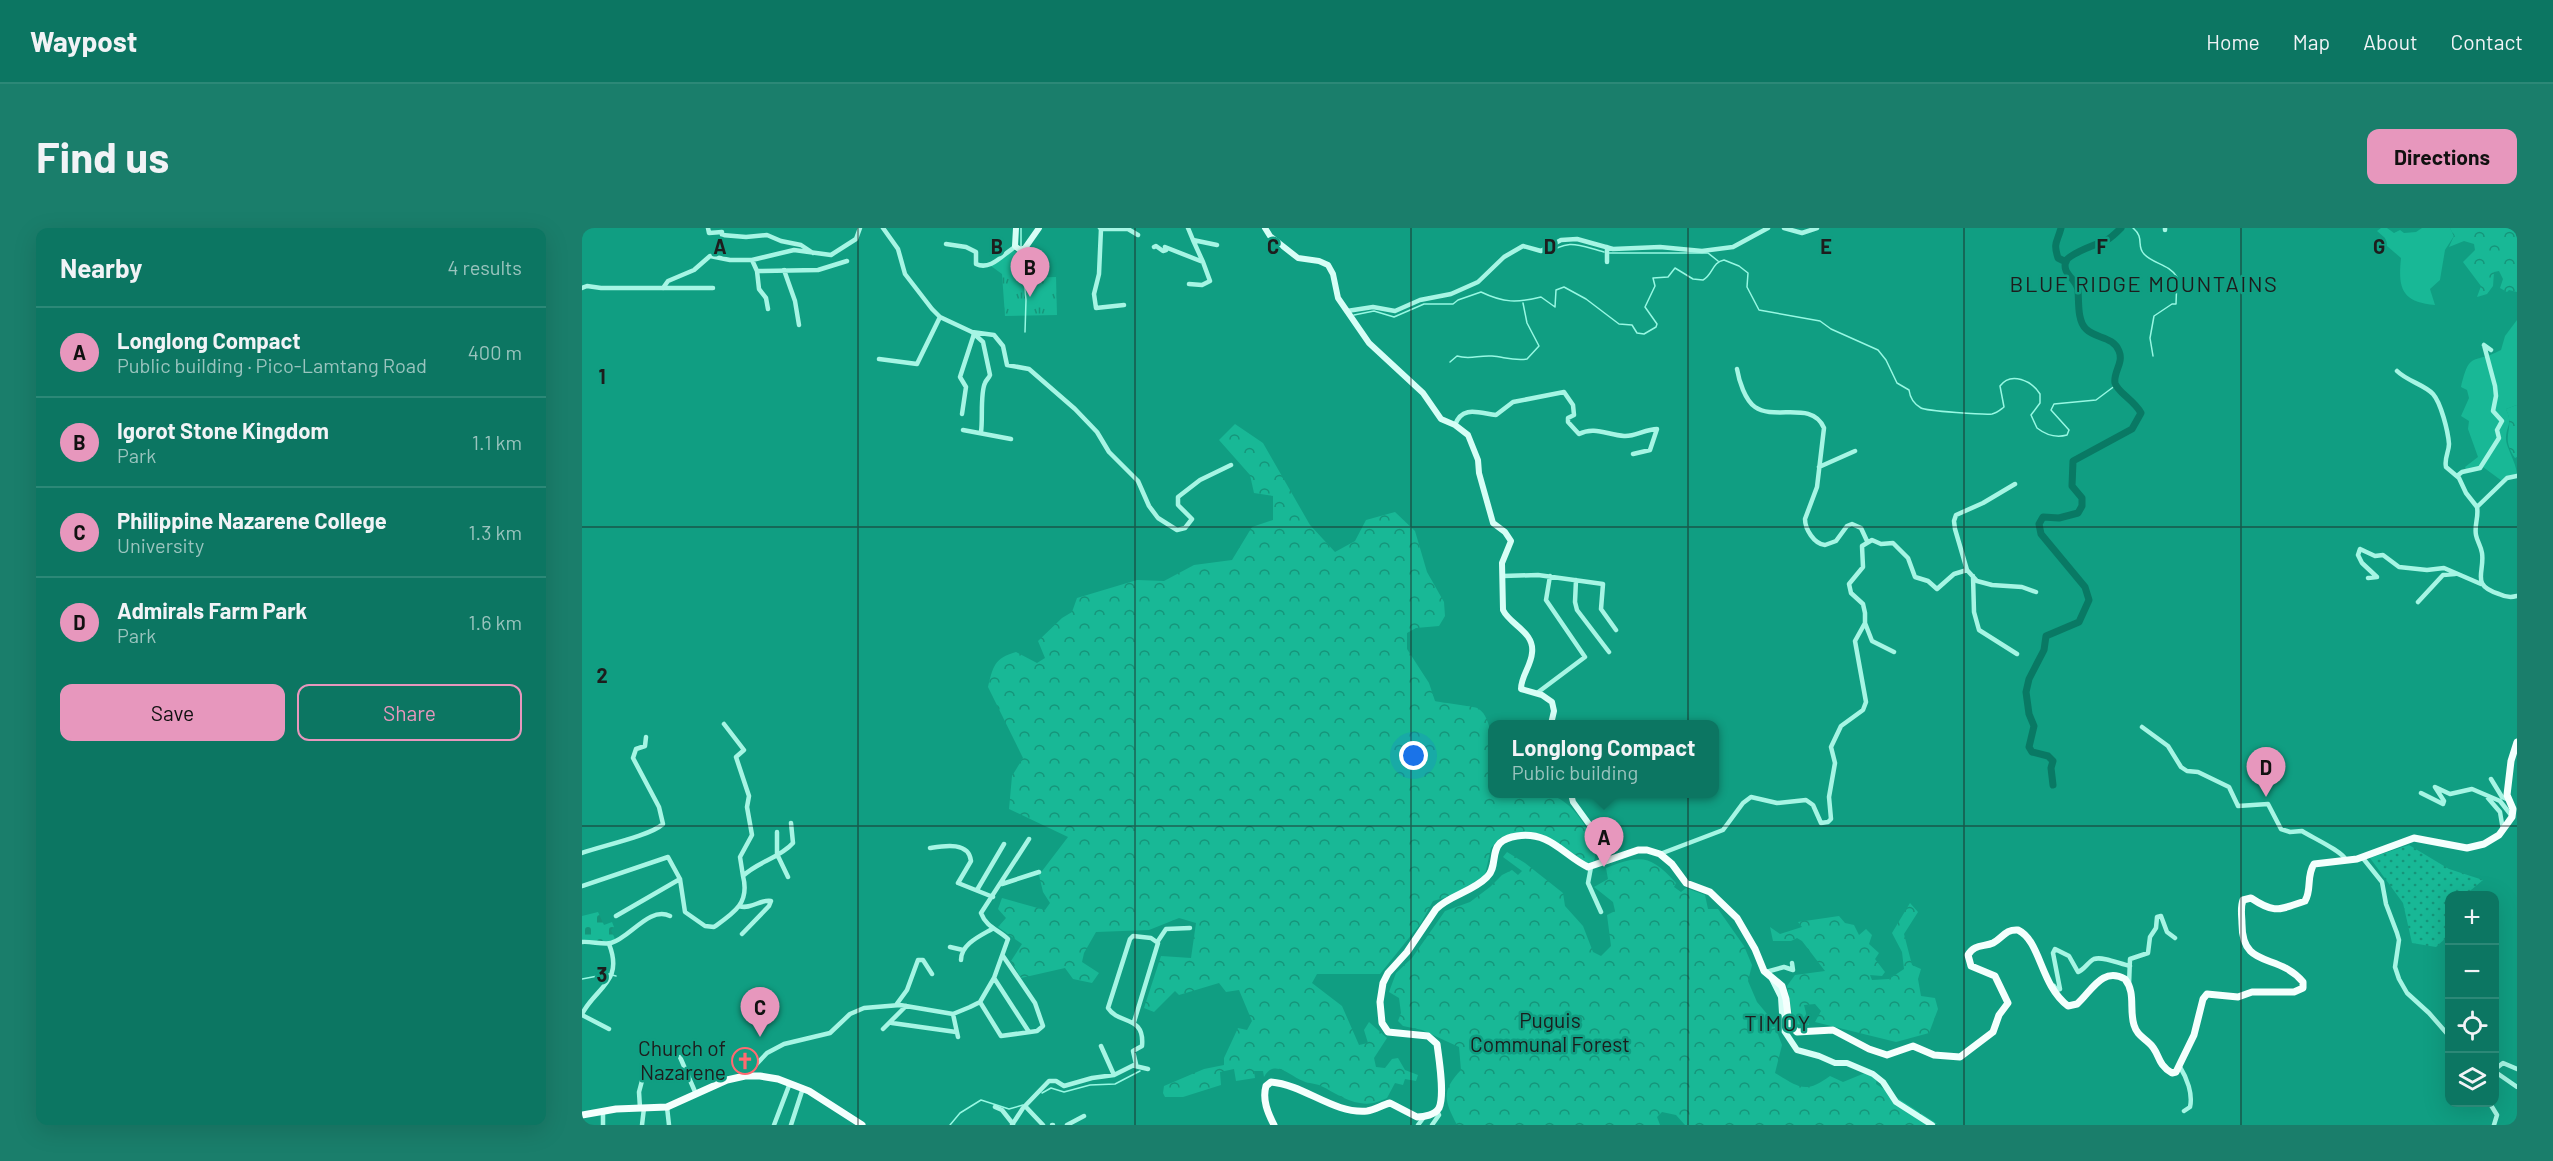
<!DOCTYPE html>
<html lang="en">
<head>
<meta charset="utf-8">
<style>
	:root { --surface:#0c7662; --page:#1a7e6b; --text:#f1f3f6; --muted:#9ac4be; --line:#2c8877; --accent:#e797bd }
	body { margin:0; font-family:Barlow,sans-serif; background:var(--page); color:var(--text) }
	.controls { position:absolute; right:18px; bottom:18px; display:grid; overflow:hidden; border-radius:12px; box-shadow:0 6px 24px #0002 }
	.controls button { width:54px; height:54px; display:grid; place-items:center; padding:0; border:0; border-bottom:2px solid var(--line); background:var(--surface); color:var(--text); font:30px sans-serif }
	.you { position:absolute; left:832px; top:528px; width:21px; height:21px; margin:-15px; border:4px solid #fff; border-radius:50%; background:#1a73e8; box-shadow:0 0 0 9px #1a73e833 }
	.badge { display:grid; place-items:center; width:39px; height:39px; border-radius:50%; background:var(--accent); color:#111; font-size:20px; font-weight:700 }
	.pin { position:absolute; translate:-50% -50px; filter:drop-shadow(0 2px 3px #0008) }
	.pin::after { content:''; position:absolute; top:32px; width:21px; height:18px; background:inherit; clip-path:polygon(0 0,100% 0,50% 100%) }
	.popup { position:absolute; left:906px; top:492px; width:231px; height:78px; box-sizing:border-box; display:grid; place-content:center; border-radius:12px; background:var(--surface); filter:drop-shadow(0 2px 4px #0005); font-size:20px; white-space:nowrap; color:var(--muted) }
	.popup b { font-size:22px; color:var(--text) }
	.popup::after { content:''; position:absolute; left:50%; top:100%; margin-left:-12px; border:12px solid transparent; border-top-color:var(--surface) }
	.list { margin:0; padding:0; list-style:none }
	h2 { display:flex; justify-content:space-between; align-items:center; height:78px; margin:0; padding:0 24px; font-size:26px }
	h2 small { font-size:20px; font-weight:400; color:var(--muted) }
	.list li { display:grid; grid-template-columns:39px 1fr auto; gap:18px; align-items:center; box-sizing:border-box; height:90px; padding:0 24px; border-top:2px solid var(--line) }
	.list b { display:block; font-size:22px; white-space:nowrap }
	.list p { margin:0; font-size:20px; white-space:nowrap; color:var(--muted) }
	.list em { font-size:20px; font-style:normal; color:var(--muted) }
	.actions { display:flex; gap:12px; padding:18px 24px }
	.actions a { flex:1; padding:14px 0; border:2px solid var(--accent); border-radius:12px; text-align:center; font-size:21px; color:var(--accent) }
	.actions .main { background:var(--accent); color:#111 }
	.icon { flex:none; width:33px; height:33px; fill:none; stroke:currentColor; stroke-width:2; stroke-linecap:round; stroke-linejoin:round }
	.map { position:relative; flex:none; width:1935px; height:897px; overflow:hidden; border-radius:12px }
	header { display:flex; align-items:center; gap:36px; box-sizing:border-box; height:84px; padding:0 30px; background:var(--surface); border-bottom:2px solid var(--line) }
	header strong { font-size:28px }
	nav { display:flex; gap:33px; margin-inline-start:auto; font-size:21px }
	.intro { display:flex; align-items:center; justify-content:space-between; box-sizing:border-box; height:144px; padding:0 36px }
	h1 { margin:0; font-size:42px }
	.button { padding:15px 27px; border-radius:12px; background:var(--accent); color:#111; font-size:21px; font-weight:700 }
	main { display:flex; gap:36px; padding:0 36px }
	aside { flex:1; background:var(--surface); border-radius:12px; box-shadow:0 6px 24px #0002 }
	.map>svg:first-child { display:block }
	.grass { fill:#18b896 }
	.forest { fill:url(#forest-crowns) }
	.cemetery { fill:url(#cemetery-stones) }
	.park { fill:url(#park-tufts) }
	.garden { fill:url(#garden-dots) }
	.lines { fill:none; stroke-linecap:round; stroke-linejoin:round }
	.stream { stroke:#97f8e3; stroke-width:1.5 }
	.river { stroke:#097964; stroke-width:7 }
	.street { stroke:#a6f5e4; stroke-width:4.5 }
	.secondary { stroke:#d6fef6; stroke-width:6 }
	.primary { stroke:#f4fffd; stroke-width:7 }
	.grid { fill:none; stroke:#1d1d1d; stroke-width:1.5; stroke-opacity:0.55 }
	.labels { text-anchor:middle; stroke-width:5; stroke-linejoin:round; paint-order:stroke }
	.park-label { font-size:21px; fill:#1a1d1c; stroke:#109e82 }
	.poi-label { font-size:21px; fill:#1d1d1d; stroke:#109e82; text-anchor:end }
	.neighbourhood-label { font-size:22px; letter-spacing:1.5px; fill:#1d1d1d; stroke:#109e82 }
	.grid-label { font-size:20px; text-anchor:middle; font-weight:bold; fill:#1d1d1d; stroke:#109e82; stroke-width:5; stroke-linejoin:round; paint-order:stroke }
</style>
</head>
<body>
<header>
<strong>Waypost</strong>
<nav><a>Home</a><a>Map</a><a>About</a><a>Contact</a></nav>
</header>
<div class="intro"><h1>Find us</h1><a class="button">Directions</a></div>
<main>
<aside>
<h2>Nearby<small>4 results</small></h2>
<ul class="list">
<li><span class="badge">A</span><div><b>Longlong Compact</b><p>Public building · Pico-Lamtang Road</p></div><em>400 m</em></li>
<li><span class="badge">B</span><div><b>Igorot Stone Kingdom</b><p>Park</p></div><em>1.1 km</em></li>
<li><span class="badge">C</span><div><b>Philippine Nazarene College</b><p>University</p></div><em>1.3 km</em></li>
<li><span class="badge">D</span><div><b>Admirals Farm Park</b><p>Park</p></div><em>1.6 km</em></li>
</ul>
<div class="actions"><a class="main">Save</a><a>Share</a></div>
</aside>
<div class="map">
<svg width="1935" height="897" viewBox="0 0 1935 897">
	<defs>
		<pattern id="forest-crowns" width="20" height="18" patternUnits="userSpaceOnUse" patternTransform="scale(1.5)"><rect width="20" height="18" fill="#18b896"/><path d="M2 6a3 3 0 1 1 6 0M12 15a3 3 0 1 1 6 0" fill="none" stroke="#15957a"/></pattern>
		<pattern id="cemetery-stones" width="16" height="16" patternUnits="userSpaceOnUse" patternTransform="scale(1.5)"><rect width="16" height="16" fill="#18b896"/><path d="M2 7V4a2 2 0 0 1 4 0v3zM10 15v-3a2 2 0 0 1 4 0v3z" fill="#15957a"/></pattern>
		<pattern id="park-tufts" width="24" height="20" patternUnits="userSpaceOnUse" patternTransform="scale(1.5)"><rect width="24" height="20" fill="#18b896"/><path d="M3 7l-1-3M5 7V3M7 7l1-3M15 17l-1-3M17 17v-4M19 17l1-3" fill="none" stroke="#15957a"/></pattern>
		<pattern id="garden-dots" width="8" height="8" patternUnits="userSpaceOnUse" patternTransform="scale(1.5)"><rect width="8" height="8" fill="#18b896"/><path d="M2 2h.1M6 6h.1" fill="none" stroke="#15957a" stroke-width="1.8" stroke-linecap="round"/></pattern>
	</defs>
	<rect width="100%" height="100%" fill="#109e82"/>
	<path class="grass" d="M1799 0H1805L1812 5 1818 2 1822 5 1834 4 1840 0H1868L1872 8 1863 22 1858 52 1848 61 1853 77C1819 74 1816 60 1819 30L1805 18 1803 10 1795 3Z
		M1935 92V177L1924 181C1931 196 1925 196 1924 209 1923 218 1934 233 1935 246L1920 253 1901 239 1884 242 1883 239 1896 229 1886 201 1887 193 1879 188 1887 170 1885 162 1879 159C1888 122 1890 137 1919 122L1923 108Z"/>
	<path class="forest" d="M1868 0H1935V64L1927 62 1925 64 1918 60 1921 51 1917 43 1912 44 1911 58 1905 66 1895 69 1899 58 1881 34 1893 22 1892 16 1882 13 1867 19 1872 8Z
		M1935 177V229L1933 230C1917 207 1934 202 1924 181Z
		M653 196 681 215 728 297 753 324 773 313 784 292 813 284 833 303 845 344 862 374 863 388 857 398 834 400 825 405V421L847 455 853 473C861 475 890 478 895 480 915 489 911 546 911 566 959 566 978 556 1005 601 1012 612 1016 621 1012 633L1005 635 973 614 939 605 919 609 909 620 903 647 872 667 851 673 839 695 798 746H735L730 755 760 778 777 817 786 815 782 802 787 794 805 810 792 830 794 839 803 840 810 831 816 830 823 842 836 847 834 853 823 851 821 857 813 855 805 870C796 874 789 877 778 875 763 873 752 864 739 858 734 855 727 856 721 853 708 848 692 830 682 849L681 843H672L673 850 654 853 652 841 638 844 639 857 601 869H583L581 865 582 858 622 841 642 837V830L656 800 665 802 670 793 657 762 644 764 637 755 597 767 593 763 572 784 562 780 579 728 609 730 614 695 597 690 567 702 514 704 502 725 500 734 517 745 510 755 491 751 483 740 439 750 429 733 440 716 416 699 424 690 416 681 420 670 463 682 468 675 461 664 457 647 486 609 427 581 430 548 441 530 406 459C411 439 412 430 434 424L455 435 463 430 456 413 480 390 490 384 495 370 555 352 582 353 612 337 650 332 670 299 691 292V268L672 265 668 247 637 212Z
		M925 624 943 635 981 665 983 678 1001 698 1011 724 1019 728 1029 718 1025 687 1033 683 1031 674 1012 659 1026 651 1024 640C1059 626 1069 627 1094 655L1092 659 1099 664 1104 660 1123 667 1126 681H1136L1162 718 1170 737 1166 753 1175 774 1191 793 1200 817 1193 845C1218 860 1223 866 1248 848L1261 854 1283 845 1295 849 1294 856 1357 897H1103L1094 887 1080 884 1075 889 1078 897H875C862 872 859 863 879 842L877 819 840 802 821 798 816 793 819 785 817 770 807 764 814 745 830 730 863 683 888 674 908 659 920 647 930 642 936 647 940 643 921 629Z
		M1328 675 1336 684 1322 706 1330 737 1339 741 1336 751 1339 768 1353 770 1356 781 1347 805 1314 814 1233 794 1239 783 1233 776 1222 777 1227 797 1212 796 1205 758 1213 747 1243 743 1220 713 1215 710 1209 713H1191L1188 699 1198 706 1220 699 1216 694 1257 688 1263 695 1272 697 1277 707 1284 701 1290 707 1287 716 1297 725 1293 731 1303 744 1300 748 1288 747 1290 752 1307 751 1322 741 1320 724 1310 705Z"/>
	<path class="cemetery" d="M16 684 22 697 30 694 32 699 29 702 33 711 27 715 0 713V688Z"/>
	<path class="park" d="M431 22 437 26 436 35 441 36 442 50 474 49 475 87 423 88 420 46 409 38Z"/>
	<path class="garden" d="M1827 617 1867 641 1901 652 1883 667 1868 668 1867 707 1854 719 1830 715 1821 675 1788 630Z"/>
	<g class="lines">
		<path class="stream" d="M1551 0C1563 10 1554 18 1562 26 1571 36 1587 36 1595 49L1594 76H1590L1572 88 1568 110 1571 128
			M439 18V0
			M1027 25H1126L1136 33
			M440 26 444 72 443 104
			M964 27C987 9 998 18 1022 24
			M772 87 792 83 812 89 842 76H871L876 72 899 64C922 75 935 75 959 69L973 79 974 62 982 59 1004 71 1037 96 1050 97 1055 105 1062 106 1074 99 1075 96 1063 79 1073 58 1071 50 1086 49 1093 40 1111 51 1121 52C1131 47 1130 34 1142 32L1157 38 1166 45 1165 59 1177 82 1238 93 1249 101 1296 122 1304 132 1315 155 1327 162C1328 170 1332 176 1339 180 1344 183 1404 187 1410 186 1415 185 1418 182 1422 179L1418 158C1429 143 1450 153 1458 166V175L1449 187 1455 200C1464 207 1474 210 1485 207L1487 202 1469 182 1472 176 1514 172 1534 157
			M868 134 875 128C888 132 896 127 910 128 922 129 932 133 945 131L957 118 945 95 941 75
			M0 751 26 746 34 748
			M460 865 469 860 482 864 508 857 533 856 558 843
			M368 897 378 885 399 872 427 881 441 877"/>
		<path class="river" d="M1479 0C1475 15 1471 14 1476 30L1484 34
			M1471 557 1469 540 1471 533 1466 528 1450 524 1447 519 1452 498 1447 486 1444 464 1447 451 1462 422 1464 408 1497 394 1507 372 1503 359 1459 306 1457 296 1461 289 1477 290 1496 285 1500 278V270L1490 258 1491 233 1550 201 1559 185C1552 172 1535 164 1533 155 1531 144 1542 135 1537 123 1531 108 1514 111 1504 101 1495 93 1497 72 1496 62 1495 51 1479 46 1484 33 1488 25 1516 16 1525 12 1530 9 1535 4 1539 0"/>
		<path class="street" d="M126 0 127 5 140 4V7L164 9 185 7 199 13 219 17 231 25
			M301 0 316 21 323 46 350 81 358 89 390 104 401 114 408 147C407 150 404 152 403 155 398 165 401 192 399 204
			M518 0 519 1 517 46 512 66 514 80 542 77
			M606 0 611 12 635 17
			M1202 0 1220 5 1235 0
			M519 1H546L556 7
			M1583 2V0
			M364 16 384 19 394 24V36C409 43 421 26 433 19
			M572 19 574 18 581 23 584 22 583 19 621 34 611 12
			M1025 19V34
			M170 32 175 43 236 42 265 33
			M202 42 213 73 217 97
			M175 43 177 61 184 70 186 81
			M607 56 620 57 628 53 621 34
			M0 60 5 58 19 60H131
			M81 60 86 53 112 42 128 28 148 32H170L212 22 249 27 274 11 278 0
			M765 83 791 79 813 83 838 72 869 66 896 54 922 29 941 18 959 23 979 12 995 11 1031 21 1078 19 1120 23 1151 19 1186 0
			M390 104 412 107 421 118 425 137 447 141 493 181 515 204 527 224 556 253 567 278 576 290 595 302 603 300 610 291 596 277V269L618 252 649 237
			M1902 117 1909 122
			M297 131 335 136 358 89
			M1155 141C1157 153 1163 172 1173 179 1193 193 1230 172 1242 200L1235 259 1223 291C1223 301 1232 316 1243 317L1254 313 1265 298 1270 296 1279 300 1285 313
			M1815 143C1825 153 1843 157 1851 166 1859 175 1866 203 1867 216 1867 224 1862 230 1864 239L1877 250 1884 265 1895 279C1897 289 1892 297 1894 307 1895 313 1899 318 1900 325 1903 345 1888 357 1917 366 1923 369 1928 370 1935 368
			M380 186 384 159 378 149 392 106
			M873 197C880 177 897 185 914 187L931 174 982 164 991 177 992 187 986 190V194L997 206C1012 198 1026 207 1042 208 1052 209 1064 201 1075 201L1068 222 1051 226
			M381 202 429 211
			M1237 239 1273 223
			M1875 248 1880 244 1898 240 1917 210 1915 202 1920 193 1911 183 1914 168 1913 158 1902 117
			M1433 256 1401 275 1374 287 1372 293 1373 301 1385 342 1395 353 1410 357 1440 359 1454 364
			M1895 279 1925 250 1935 248
			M921 348 956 347 1021 356 1019 381 1034 402
			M1391 348 1392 384 1397 402 1435 426
			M1786 350 1795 349 1780 335 1776 327 1778 321 1793 328 1801 327 1817 339 1845 342 1862 340 1899 356
			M994 352 993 374 995 382 1027 424
			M1836 374 1861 347 1873 346
			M1283 395 1290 413 1312 424
			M955 465 1003 429 964 372 968 348
			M142 496 162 522 154 529 167 568 165 579 170 607 158 629 161 648
			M1560 499 1586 518 1599 539 1605 543 1616 544 1647 559 1656 578 1686 576 1699 601 1708 604 1720 603C1731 610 1760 623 1764 632
			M1909 551 1920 569 1927 572
			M1839 565 1861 576
			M1906 570 1918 584 1921 602
			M1861 576 1862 573 1853 559 1868 566 1890 561 1918 573 1929 587
			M195 604V626L206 649
			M348 620C361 618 387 613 389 633L376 655 411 669
			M0 625C19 618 68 608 81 596L77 579 51 530 54 521 63 518 64 509
			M1078 626 1141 602 1161 575 1169 569 1195 575 1224 572 1231 577 1239 595 1246 594 1249 591 1247 569 1253 535 1249 519 1259 498 1281 482 1284 474 1273 413 1283 395V385L1281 376 1269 365 1267 356 1281 339 1280 318 1290 312 1299 316 1311 315 1326 330 1333 349 1346 353 1355 361 1372 346 1385 342
			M1780 629 1800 654 1804 676 1815 705 1817 712 1813 739 1817 751 1825 765 1847 785 1868 809
			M1009 639 1006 655 1019 684
			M420 656 457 644
			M0 658 86 629 98 651 103 684 123 698 132 699C152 685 168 675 161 648 175 634 198 630 211 615L209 595
			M395 662 422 616
			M157 678C169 682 178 671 189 673L187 678 160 706
			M34 688 98 651
			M576 713 584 701 608 700
			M0 714C8 713 22 717 29 715 48 710 67 678 88 688
			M368 719 381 722
			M379 732C379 716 398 708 410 701
			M1184 744 1202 739 1211 742 1210 735
			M412 750 447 804
			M1547 757 1548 731 1566 725 1568 709 1574 700 1575 689 1579 688 1585 704 1593 710
			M1472 758 1475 762 1478 761 1471 725 1473 721 1487 728 1496 744C1502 742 1506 734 1512 731 1521 728 1538 736 1548 738
			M398 774 419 808 455 803 461 798 453 775 421 728
			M314 777 325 762 336 732H341L350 746
			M0 786C14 759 42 754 27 716
			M371 786 376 809
			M0 787 27 801
			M310 795 374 804
			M301 801 324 778
			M519 818 532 847
			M98 829 114 866
			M553 838 566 841
			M1598 839C1605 850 1611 866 1608 879L1602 883
			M1912 842 1921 835 1935 841
			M1912 843 1935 859
			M164 847 185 825 202 816 248 805 268 786 282 780 318 777 371 786 388 779 398 774 412 750 426 711C417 702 404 699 399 685L447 611
			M1907 874 1915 887 1912 897
			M443 878 461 897
			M85 879 87 897
			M413 879 420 882 431 896
			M58 880 57 864 61 849
			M21 883V897
			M60 897 62 880
			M192 897 208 855
			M209 897 221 860
			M430 897 441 880 467 853H474L482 858 510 850 532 847 554 836 551 823 560 818C563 787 537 797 526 780L548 711 551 708 569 710 576 715 552 794
			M470 897H471
			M485 897 502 888
			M836 897 842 889
			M850 897 857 887 855 883"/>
		<path class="secondary" d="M434 0 433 18 438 22 443 20 457 0
			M683 0 688 8 716 30 737 33 746 37 751 46 756 70 787 115 841 165 859 191 873 197 886 207 896 232 897 245 911 295 923 304 929 313 920 335 921 382C928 397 953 404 950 425 949 438 939 448 939 461L960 467 970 474 972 483 969 496
			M989 566 991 574 1012 603 1021 634
			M1190 751 1199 769 1201 801 1215 822 1237 828 1253 835H1265L1291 846 1301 854 1314 874 1350 897"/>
		<path class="primary" d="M0 887 34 881 85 879 145 852 163 848H178L196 851 227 863 280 897
			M692 897C686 885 680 872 684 858L689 854C723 857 751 886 785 883 793 882 800 877 808 875L835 889C842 889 853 887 857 880 863 867 857 831 855 816L846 808 806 804 800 795 798 774 801 755 806 745 825 724 854 681C868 667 890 664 905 649 915 640 909 624 918 615 923 610 929 609 935 608 968 603 981 627 1006 639L1056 622H1065L1078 626 1090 636 1104 655 1128 664 1155 690 1173 721 1182 743 1200 758 1204 771 1207 796 1215 804 1251 802 1287 821 1305 827 1331 818 1352 827 1378 829 1411 804 1417 787 1426 775 1413 748 1389 738 1386 727C1392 716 1402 719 1411 715 1421 710 1423 701 1436 702 1459 713 1458 757 1486 778L1495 776C1509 764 1520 738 1543 751 1554 765 1547 781 1552 797 1555 807 1561 809 1567 815 1578 824 1574 836 1590 845L1594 844 1612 807 1621 771 1625 766 1656 769 1670 764H1712L1721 760V754C1696 724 1660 742 1660 696 1660 688 1658 680 1661 672L1669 670C1693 686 1696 682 1723 673 1730 662 1724 648 1732 636L1775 631 1832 610 1885 620 1902 616 1917 607 1930 589 1931 581 1925 567 1929 533 1935 514"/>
	</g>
	<path class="grid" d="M276 0V897M553 0V897M829 0V897M1106 0V897M1382 0V897M1659 0V897M0 299H1935M0 598H1935"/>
	<defs>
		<symbol id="church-ring" viewBox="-11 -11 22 22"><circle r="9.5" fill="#109e82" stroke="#ff6a71" stroke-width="1.5"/><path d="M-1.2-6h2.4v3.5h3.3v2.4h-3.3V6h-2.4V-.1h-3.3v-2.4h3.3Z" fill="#ff6a71"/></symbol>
	</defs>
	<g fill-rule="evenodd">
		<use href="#church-ring" x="148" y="818" width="30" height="30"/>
	</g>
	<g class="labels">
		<g class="park-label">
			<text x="968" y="800">Puguis<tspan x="968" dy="24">Communal Forest</tspan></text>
		</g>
		<g class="poi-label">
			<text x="144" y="828">Church of<tspan x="144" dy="24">Nazarene</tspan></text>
		</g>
		<g class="neighbourhood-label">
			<text x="1562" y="64">BLUE RIDGE MOUNTAINS</text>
			<text x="1196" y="803">TIMOY</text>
		</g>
	</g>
	<g class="grid-label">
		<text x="138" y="26">A</text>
		<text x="415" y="26">B</text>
		<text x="691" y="26">C</text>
		<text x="968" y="26">D</text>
		<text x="1244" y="26">E</text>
		<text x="1520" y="26">F</text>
		<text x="1797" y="26">G</text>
		<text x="20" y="156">1</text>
		<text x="20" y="455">2</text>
		<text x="20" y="754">3</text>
	</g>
</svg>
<div class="controls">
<button>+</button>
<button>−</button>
<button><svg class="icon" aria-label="locate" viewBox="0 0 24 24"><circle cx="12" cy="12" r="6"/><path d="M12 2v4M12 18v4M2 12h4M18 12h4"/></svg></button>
<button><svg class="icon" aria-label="layers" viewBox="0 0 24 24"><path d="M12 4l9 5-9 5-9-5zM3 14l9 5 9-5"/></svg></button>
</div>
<div class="you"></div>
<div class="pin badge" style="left:1022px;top:639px">A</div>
<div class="popup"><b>Longlong Compact</b>Public building</div>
<div class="pin badge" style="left:448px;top:69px">B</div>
<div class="pin badge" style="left:178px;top:809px">C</div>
<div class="pin badge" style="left:1684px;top:569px">D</div>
</div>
</main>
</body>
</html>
